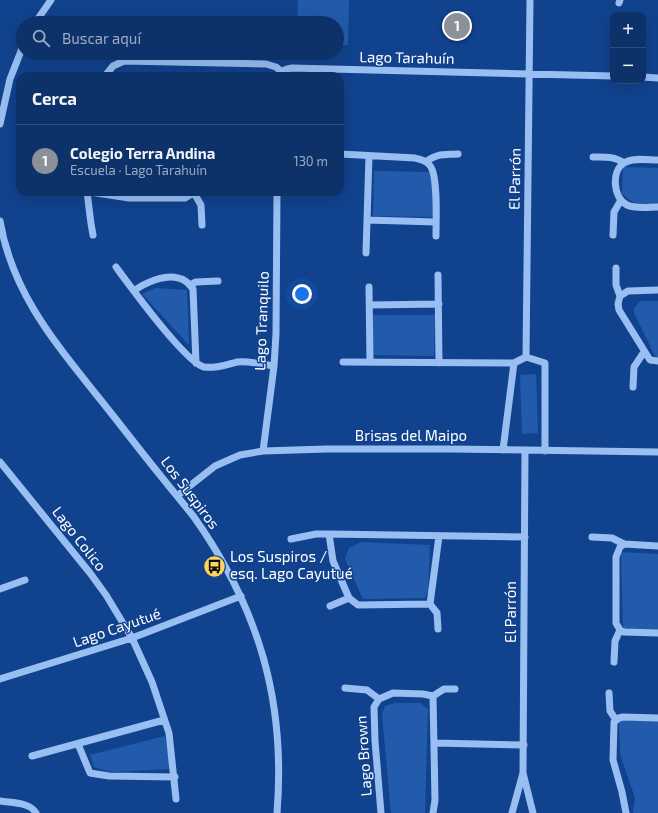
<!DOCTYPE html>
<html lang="es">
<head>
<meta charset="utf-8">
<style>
	:root { --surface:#0d326a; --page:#163a70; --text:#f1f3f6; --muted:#9aaac1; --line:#2d4d7e; --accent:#8c9099 }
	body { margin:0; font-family:"Exo 2",sans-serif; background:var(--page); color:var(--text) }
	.controls { position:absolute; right:12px; top:12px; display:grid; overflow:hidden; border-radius:8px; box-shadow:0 4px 16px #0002 }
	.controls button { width:36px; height:36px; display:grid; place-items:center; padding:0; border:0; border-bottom:1px solid var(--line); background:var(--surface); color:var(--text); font:20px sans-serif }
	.you { position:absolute; left:302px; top:294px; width:14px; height:14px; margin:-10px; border:3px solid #fff; border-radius:50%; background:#1a73e8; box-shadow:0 0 0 6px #1a73e833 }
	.badge { display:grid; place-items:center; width:26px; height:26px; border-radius:50%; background:var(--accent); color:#fff; font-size:13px; font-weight:700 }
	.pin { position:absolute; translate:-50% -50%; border:2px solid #fff; box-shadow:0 1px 4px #0006 }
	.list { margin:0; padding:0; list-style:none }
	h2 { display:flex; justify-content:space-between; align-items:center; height:52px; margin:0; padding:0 16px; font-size:17px }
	h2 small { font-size:13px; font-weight:400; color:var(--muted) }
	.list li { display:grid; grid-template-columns:26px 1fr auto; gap:12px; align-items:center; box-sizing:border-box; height:72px; padding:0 16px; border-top:1px solid var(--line) }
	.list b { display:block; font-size:15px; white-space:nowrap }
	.list p { margin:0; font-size:13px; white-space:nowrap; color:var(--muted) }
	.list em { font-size:13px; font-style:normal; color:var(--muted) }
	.icon { flex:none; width:22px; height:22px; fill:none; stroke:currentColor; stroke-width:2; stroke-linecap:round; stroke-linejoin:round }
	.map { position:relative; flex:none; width:658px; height:813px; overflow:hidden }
	.search { position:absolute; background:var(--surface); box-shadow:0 4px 16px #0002; left:16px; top:16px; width:328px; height:44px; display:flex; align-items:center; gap:10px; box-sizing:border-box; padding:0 14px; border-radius:22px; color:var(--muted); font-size:15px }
	.panel { position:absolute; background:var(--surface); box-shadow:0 4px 16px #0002; left:16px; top:72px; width:328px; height:124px; border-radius:12px }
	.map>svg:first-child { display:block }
	.green { fill:#225bac }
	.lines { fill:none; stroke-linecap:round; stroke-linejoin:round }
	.minor { stroke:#99bef2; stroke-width:7 }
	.labels { text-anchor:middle; stroke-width:3; stroke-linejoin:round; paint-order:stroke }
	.street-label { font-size:15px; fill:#fff; stroke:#11428d }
	.poi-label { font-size:15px; fill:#fff; stroke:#11428d; text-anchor:start }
</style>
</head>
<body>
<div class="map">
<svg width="658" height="813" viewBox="0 0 658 813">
	<rect width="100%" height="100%" fill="#11428d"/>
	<path class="green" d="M298 0H349L348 45H337V23H297Z
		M623 167 658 168V205C641 205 635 206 622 194Z
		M374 171 434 172 433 217 373 216Z
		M155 288 187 290 189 345 142 294Z
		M640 301H658V358H656L634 313V308Z
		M373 315H435L434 356 373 355Z
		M536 374 538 433 522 434 520 375Z
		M361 542 430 545 428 591 425 598 363 599 345 559 349 548Z
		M621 552 658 554V631L623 630Z
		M395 703H420L428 709 425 813H391L382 715 385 706Z
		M619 721H658V813H633L635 798 620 754Z
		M165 736 170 769 111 772 94 767 90 755Z"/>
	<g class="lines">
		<path class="minor" d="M619 3 620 0
			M35 23 51 0
			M105 76 113 66 124 61 266 64 276 67 282 72
			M279 76C282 70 286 69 292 68L613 76
			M643 77 658 78
			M0 124 10 79 23 46
			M340 154 415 158C421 160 428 161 431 167 438 179 436 221 436 236
			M593 157C605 157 614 156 624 163
			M658 160C648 160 633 157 624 163 611 171 613 198 627 205 635 209 649 207 658 207
			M426 162C436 153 446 155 458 154
			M87 192C89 206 90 220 93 235
			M90 192 129 198H185L195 192
			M194 193 201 205 202 225
			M367 220 436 222
			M0 221C12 291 52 339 95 393 117 420 138 448 160 475 171 489 183 503 194 517 259 609 286 701 277 813
			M613 235 614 212 621 200
			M366 253 369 156
			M116 267C130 286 185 362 204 367 216 369 227 364 238 362 250 361 262 364 274 366
			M616 268V285L620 296
			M438 275 439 363
			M190 285 196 282 218 281
			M369 287 370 362
			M658 290 628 291 620 296 618 304 619 310 650 360 658 361
			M134 291C144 283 165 274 178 278 185 279 189 284 193 289L196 363
			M370 305 439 304
			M526 357 530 0
			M343 362 514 363
			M633 387 634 367 644 352
			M503 450 514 363 526 357 545 363V451
			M263 451 274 366 276 334 277 192
			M525 451 523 773 533 813
			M0 462 90 573 106 595 132 638 152 682 169 733 176 799
			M177 496 215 466 240 455 263 451 326 449H450L658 452
			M439 536 430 604 358 605 349 598 333 561 329 534 525 537
			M592 537 612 538 624 544 658 546
			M291 539 316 534H329
			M624 544 620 547 616 557V623L620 630 624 632 658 633
			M0 589 25 580
			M430 604 437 613 438 629
			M330 606 349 598
			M614 662 615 641 620 630
			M0 679 132 638 241 596
			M345 688 367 690 379 699
			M609 693 610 711 616 720
			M433 696 444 689H455
			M434 743 524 745
			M78 744 90 773 109 776 175 777
			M32 756 164 720
			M0 801C11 803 30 802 36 813
			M381 813 375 741 374 707 379 699 393 693 423 694 433 696 435 800 433 813
			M512 813 523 773
			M626 813 622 792 613 760 614 722 619 718 623 717 658 718"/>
	</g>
	<defs>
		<symbol id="bus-disc" viewBox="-11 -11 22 22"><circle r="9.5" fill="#ffd55a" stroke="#11428d"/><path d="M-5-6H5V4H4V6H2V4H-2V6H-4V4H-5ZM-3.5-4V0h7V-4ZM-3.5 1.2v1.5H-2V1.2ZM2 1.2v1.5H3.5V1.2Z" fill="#111"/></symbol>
	</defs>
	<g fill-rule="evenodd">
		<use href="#bus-disc" x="202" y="554" width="25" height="25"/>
	</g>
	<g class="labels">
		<g class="street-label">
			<text transform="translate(407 58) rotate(1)" y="5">Lago Tarahuín</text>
			<text transform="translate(515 179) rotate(-89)" y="5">El Parrón</text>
			<text transform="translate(262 321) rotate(-88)" y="5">Lago Tranquilo</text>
			<text x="411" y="441">Brisas del Maipo</text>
			<text transform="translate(190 493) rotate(53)" y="5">Los Suspiros</text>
			<text transform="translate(79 539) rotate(52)" y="5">Lago Colico</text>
			<text transform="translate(511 612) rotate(-90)" y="5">El Parrón</text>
			<text transform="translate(117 628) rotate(-19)" y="5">Lago Cayutué</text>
			<text transform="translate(364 756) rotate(-94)" y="5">Lago Brown</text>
		</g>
		<g class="poi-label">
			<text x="230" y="562">Los Suspiros /<tspan x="230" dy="17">esq. Lago Cayutué</tspan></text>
		</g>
	</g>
</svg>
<div class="controls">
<button>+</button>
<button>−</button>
</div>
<div class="you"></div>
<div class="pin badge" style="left:457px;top:26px">1</div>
<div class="search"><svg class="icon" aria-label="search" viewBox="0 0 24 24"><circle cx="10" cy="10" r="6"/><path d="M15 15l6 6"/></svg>Buscar aquí</div>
<section class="panel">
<h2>Cerca<small></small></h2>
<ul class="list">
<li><span class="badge">1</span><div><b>Colegio Terra Andina</b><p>Escuela · Lago Tarahuín</p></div><em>130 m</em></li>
</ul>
</section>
</div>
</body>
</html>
